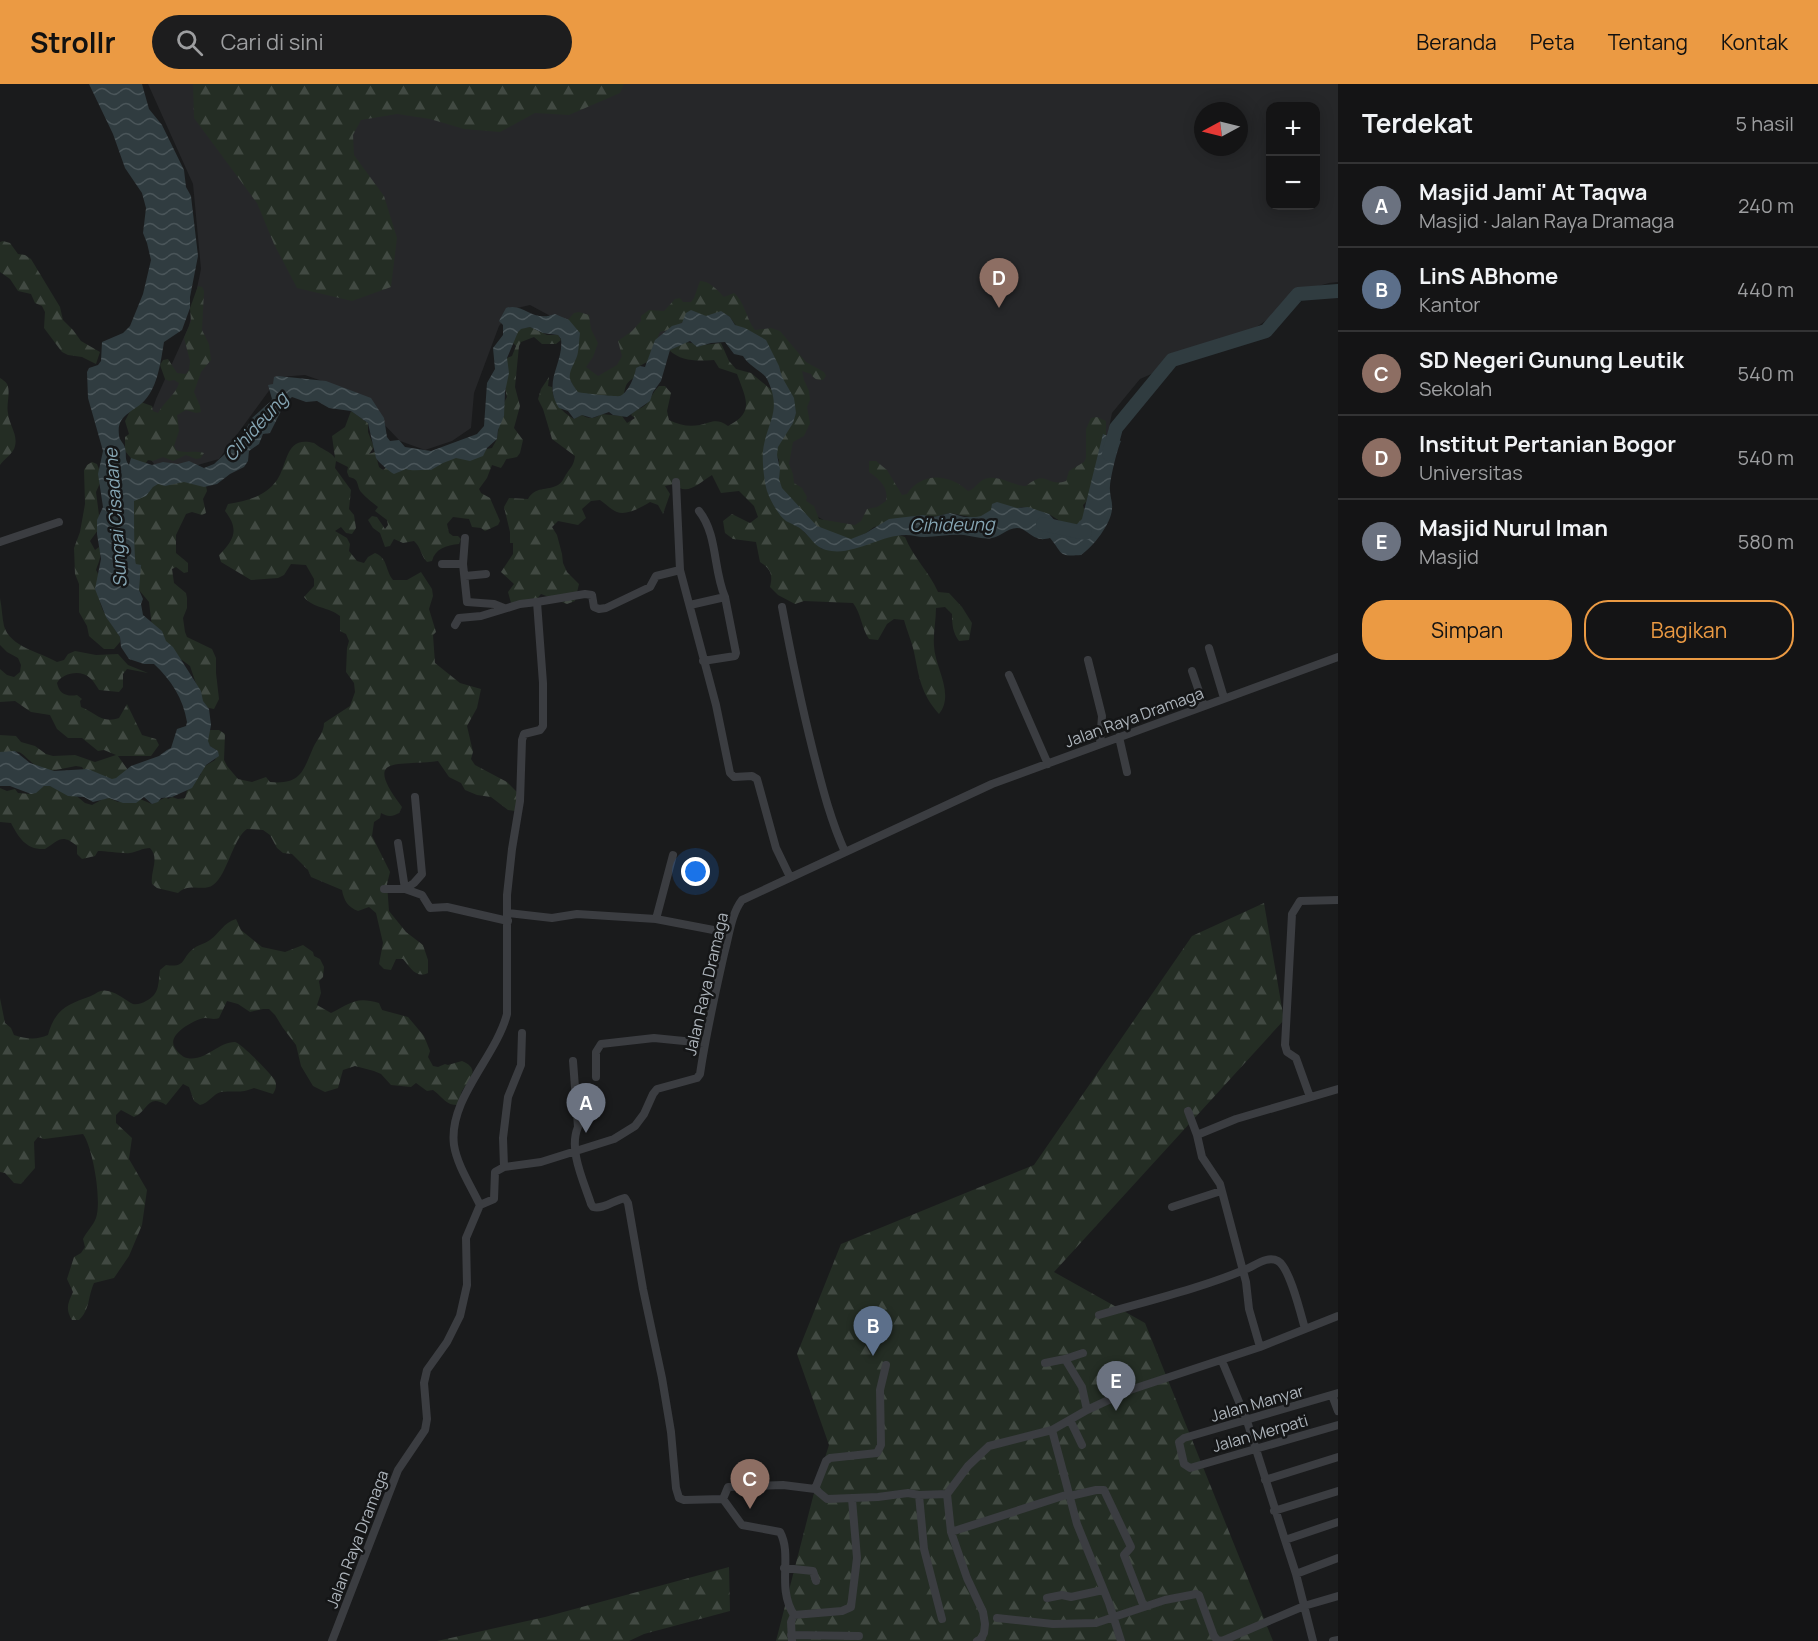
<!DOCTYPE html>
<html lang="id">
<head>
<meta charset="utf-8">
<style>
	:root { --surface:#141415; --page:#1d1d1e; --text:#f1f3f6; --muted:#9d9ea0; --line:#333334; --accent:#eb9a43 }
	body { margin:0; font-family:Manrope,sans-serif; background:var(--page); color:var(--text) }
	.controls { position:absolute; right:18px; top:18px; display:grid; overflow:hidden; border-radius:12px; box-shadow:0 3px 15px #0003 }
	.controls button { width:54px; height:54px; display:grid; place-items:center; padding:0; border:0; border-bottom:2px solid var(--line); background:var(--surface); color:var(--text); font:30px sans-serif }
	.compass { position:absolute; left:1194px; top:18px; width:54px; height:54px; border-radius:50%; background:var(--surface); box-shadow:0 3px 15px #0003; rotate:263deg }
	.you { position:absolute; left:696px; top:788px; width:21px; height:21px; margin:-15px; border:4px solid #fff; border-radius:50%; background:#1a73e8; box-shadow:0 0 0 9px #1a73e833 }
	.badge { display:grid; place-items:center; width:39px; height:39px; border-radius:50%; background:var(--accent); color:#fff; font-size:20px; font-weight:700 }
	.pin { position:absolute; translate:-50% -50px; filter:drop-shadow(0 2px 3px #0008) }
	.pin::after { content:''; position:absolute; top:32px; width:21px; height:18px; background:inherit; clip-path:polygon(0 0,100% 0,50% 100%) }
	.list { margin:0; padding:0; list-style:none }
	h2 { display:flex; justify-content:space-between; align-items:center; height:78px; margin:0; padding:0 24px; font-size:26px }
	h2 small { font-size:20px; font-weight:400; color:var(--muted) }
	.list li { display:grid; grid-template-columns:39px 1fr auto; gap:18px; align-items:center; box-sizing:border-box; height:84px; padding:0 24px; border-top:2px solid var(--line) }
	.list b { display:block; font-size:22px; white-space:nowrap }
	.list p { margin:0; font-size:20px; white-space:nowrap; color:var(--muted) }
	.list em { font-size:20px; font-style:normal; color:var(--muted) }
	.actions { display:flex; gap:12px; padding:18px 24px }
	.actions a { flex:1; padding:14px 0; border:2px solid var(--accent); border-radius:24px; text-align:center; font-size:21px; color:var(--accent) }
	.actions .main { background:var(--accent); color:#111 }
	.icon { flex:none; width:33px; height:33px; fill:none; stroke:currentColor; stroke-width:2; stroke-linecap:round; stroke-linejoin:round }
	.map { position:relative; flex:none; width:1338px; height:1557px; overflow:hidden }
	header { display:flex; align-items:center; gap:36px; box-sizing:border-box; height:84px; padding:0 30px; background:var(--accent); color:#111 }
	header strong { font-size:28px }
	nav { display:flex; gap:33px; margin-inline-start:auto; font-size:21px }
	.search { width:420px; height:54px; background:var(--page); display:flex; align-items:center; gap:15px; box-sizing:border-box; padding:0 21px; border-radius:33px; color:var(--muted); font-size:22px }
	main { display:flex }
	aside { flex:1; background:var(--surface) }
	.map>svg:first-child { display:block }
	.built { fill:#262729; fill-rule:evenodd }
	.forest { fill:url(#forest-firs) }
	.water { fill:url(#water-waves) }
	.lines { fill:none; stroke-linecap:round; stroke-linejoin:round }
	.river { stroke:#303c40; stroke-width:14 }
	.minor { stroke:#3b3d41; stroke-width:8 }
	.labels { text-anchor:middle; stroke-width:5; stroke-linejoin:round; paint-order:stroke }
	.street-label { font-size:16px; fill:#adb4bb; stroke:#151617 }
	.water-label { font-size:18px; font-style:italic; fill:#86a6b4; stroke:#151617 }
</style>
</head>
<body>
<header>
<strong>Strollr</strong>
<div class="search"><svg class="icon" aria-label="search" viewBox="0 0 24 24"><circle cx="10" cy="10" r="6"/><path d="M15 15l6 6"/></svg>Cari di sini</div>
<nav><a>Beranda</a><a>Peta</a><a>Tentang</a><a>Kontak</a></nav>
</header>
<main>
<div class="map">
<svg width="1338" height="1557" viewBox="0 0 1338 1557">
	<defs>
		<pattern id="forest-firs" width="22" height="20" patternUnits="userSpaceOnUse" patternTransform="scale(1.5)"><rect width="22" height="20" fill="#242d24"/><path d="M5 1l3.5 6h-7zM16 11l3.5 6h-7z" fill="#414942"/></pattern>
		<pattern id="water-waves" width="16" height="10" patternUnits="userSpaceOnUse" patternTransform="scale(1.5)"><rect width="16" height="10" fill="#303c40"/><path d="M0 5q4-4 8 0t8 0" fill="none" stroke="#4b565a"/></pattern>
	</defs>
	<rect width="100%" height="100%" fill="#1a1b1c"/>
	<path class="built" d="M148 0H1338V198L1329 199 1301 207 1277 229 1252 246 1140 295 1112 329 1099 393 843 447 804 425 784 389 783 366 806 340 733 226 644 264 634 291 619 306 579 302 582 249 530 221 513 225 499 242 474 309 471 344 452 357 425 366 400 357 353 308 305 291 279 293 219 375 187 384 154 380 140 362 156 315 189 242 201 185 193 100ZM1270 22H1316V122H1270ZM1203 27H1239V63H1203Z"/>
	<path class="forest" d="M193 0H624L620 9 569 31 535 29 500 48 464 45 430 35 397 30 361 36 353 51 354 71 384 112 397 154 391 203 352 217 297 204 274 160 257 119 194 34Z
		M3 157 10 159 18 170 25 171 31 175 60 223 63 236 73 246 81 257 100 268 96 280 82 273 68 271 62 268 44 244 45 228 42 222 35 219 31 210 18 207 10 195 0 188V158Z
		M700 197C710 197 717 206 724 213L734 209C745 218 746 235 755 246L771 244 780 247 806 278 824 288 826 292 823 296C817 296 814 295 811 290L802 287 804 296 809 307 810 316 807 323 810 339 804 352 793 358 789 380 793 390 794 399 802 404 807 413 806 417 814 422 819 435 855 441 861 437 867 425 877 423 886 417C889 403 879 395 869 388V377H876L887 386 902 411 907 410C922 387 950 390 968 407 976 405 978 396 988 394 1000 392 1015 402 1026 402 1048 384 1046 404 1066 397L1069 387 1084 378 1086 374V345L1091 334 1097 333 1106 337V356L1086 418 1083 421 1086 433 1075 442 1069 443 1049 430 1022 423 980 435 950 429 934 433 929 432 874 443 866 449 848 457 812 441 777 401 779 376 774 367 796 329 730 233 722 228 710 234 696 229 672 245 660 248 647 278 638 283 637 292C625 299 626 300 623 315L605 318 576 308 568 291 567 237 574 229 579 228 589 231 591 245 598 259 593 273 586 283 598 292 617 281 622 272 618 257 632 247 641 237V232L649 226 664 227 675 215 680 214 683 218H691L694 214Z
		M198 202 202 203 204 207 202 246 209 260 211 276 201 288 194 308 200 322 201 328 196 329 186 326 177 331 179 347 174 362 176 366C185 370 194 366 204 369L201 374 196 375 186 371 173 377 163 373 153 377 148 376 145 380 135 379 125 367V353L129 350 125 337 131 325V321L138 317 152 322 153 327 158 329C164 318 176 310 179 299L174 296 169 297 165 295 160 281 163 276 168 275 177 289 186 290 189 286 190 277 184 254 191 237 190 224Z
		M530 243 547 251H558L561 256 556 260H542L534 253 521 258 519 262 515 303 520 322 514 344 523 356 520 369 517 373C501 377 510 371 501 384L492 381 487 394 479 405 481 409 490 414 500 437 498 441 485 447 481 444 472 443 469 435 453 433 447 440 449 449 453 452H458L461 455 459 460C446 461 435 465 432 477L427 478C421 472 421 463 414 457L403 459 394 455 390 462 385 463 380 449 373 444 368 436 372 432 377 433 385 445 388 441 387 436 375 427 378 423C373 419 366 414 361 408 356 401 360 395 349 393L347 388 348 383 336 377 335 384 351 406 349 425 354 431 356 444 352 450 346 449 341 443 335 447 347 454 350 460 349 467 357 477 364 479 368 473 375 469C388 474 385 486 393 496H407L421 488 432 505 433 512 429 525 436 548 433 551 435 579 460 599 481 605 477 624 467 642 473 668 471 675 475 681 507 698 518 709 515 727 508 726 491 713 477 711 465 706 461 699 449 693 438 677C399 683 361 669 402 723L399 729C392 733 388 733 381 729L380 734 374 738 372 752 390 788 387 800 389 827 406 848 423 861 428 876V889C416 895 410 883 403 875H396L391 886 384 885 379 880 383 859 376 829 369 823 358 827C348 823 344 817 342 806L311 793 308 786 292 770 283 769 277 764 270 751 263 746 247 745C232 756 228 790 213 801 203 808 189 798 178 809L157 804 152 800C150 787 160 775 150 764 142 764 137 768 130 769 124 770 106 767 98 767L95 772 82 775 77 770V762C61 749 59 757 45 765 26 766 19 754 11 739L0 738V704L7 707 15 705 18 709 31 710 44 702H50L73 709 85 719 92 721 103 715 109 714 118 718 140 715 152 720 166 713 168 715 172 713 178 715 185 714 187 707 201 690 200 685 215 676 218 667 210 662 204 652 209 646H219L225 650 224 676 227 682 238 695 252 698 266 693 270 698C301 701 303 687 313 664 317 655 324 649 324 639L350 622 355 608 354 599 346 588 347 564 349 557 346 550 340 547V532C329 523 312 524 304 513L314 502V495L306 481 291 480 284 491 278 494 251 496 221 478 219 471C235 455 239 445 225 427L228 420C246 417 265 413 277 396 288 380 285 351 314 359 321 365 330 367 335 374L332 352 345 343 351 327 368 339V348L374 363 369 370 375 368 379 383 383 386 387 383 492 364 497 355 502 322 507 313C504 305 507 285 507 274L512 272 516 262 512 258 511 246Z
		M686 258 703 261 721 259 729 277 736 285 751 289 773 307 778 325 765 369 801 445 822 465 895 450 905 453C914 475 929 487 938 508L949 509 962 523 972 539 969 556 959 557C953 549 952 541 952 530L945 523 936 524C936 537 933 550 934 562 935 584 955 610 939 630 921 610 919 593 914 568 912 558 907 547 904 536L894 535 887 540 878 556 869 555C861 543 861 529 853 519L804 517 795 520 778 511 770 503C773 491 771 485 760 478L756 458 733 455 725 449 723 437 732 430 750 439 758 433 754 422 739 407 721 409 712 391C699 399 687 413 674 400L665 402 670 410 663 430 658 421 650 418C642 423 626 432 617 428 611 426 605 419 600 416L591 417 582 425 586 434 578 441 558 437 552 443 557 451 562 470 563 479 567 488 579 500 575 517 567 520 541 510 530 523 511 519 508 508 514 500 501 488 513 470V459H510V448L504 423 509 414 528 415C535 402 547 407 558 401 563 398 564 393 567 389 572 382 574 380 575 372L552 355 543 325 538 315 541 305 549 293 548 302 552 303C553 319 561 327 574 335L582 331C588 335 595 335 601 330L622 332 627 339 635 334 631 331C635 325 639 326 644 322 651 317 652 308 659 302H665L671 309 667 327 669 336C679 341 689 343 700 341 712 338 717 334 728 342 756 328 745 313 737 290L719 284 714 276C697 277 682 278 669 266Z
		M0 294C3 296 5 297 7 300 11 307 6 321 8 329 9 341 18 350 15 362 14 369 4 375 0 381Z
		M92 378 97 380 99 385 100 399 96 408 99 431 98 446 90 457 95 466 99 463C102 473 99 477 96 486 105 502 96 502 99 514 102 530 112 540 120 553V558L114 565H104L89 552 87 542 79 528V500L75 490 74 464 80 448 85 420 84 386 87 381Z
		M181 397 206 402 207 407 203 415 206 429 202 431 192 428 186 430 176 451V469L188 479V488L184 489 176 483 172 485 174 499 186 509 187 514V524L183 534 185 548 187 553 212 565 216 574V589L219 615 214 625 204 623 190 582 182 576 176 575 152 543 149 518 139 506 134 476 131 424 135 414 151 400Z
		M0 514C2 524 2 533 4 542 10 563 40 568 57 578L64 576 68 570 75 567 96 571 118 570 128 581 148 589 127 585 123 590V603L119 608 99 606C96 602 94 597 90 594 81 585 62 589 57 599 59 610 67 613 77 611L82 615 80 617 81 623C95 628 101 640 119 634L127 620 142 651 156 655 159 661 151 672H118L128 686 115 698 84 686 82 683 76 682 46 688C41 685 34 681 30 677 17 664 17 666 0 673V651L16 652 21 658 35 662 46 670 53 672 75 671 95 678 116 671 104 666 98 667 82 654H68L57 645 50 631 31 628 15 617 0 618V585L7 591 14 593 20 588 21 581 18 574 7 568 0 561Z
		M1264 819 1284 936 1054 1188 1145 1239 1273 1557H776L815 1405 829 1361 797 1270 841 1160 1034 1081 1192 852Z
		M236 835 241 846 262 863 285 868 303 861 313 868 314 872 320 875 324 883 323 893 319 897 321 909 317 921 331 929C351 919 356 912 379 919L382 926 408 933 424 952 430 967 428 973 433 982 438 983 445 980 448 981 462 977C481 985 470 995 462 1007 460 1010 461 1017 460 1021 446 1022 445 1015 433 1006L427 1007 416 999 411 1003 391 1001 381 990 374 987 355 982 343 986 338 1004 325 1008 313 1002 301 982 296 961 283 944 275 931 269 925H263L250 928 238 920 227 917 219 934C213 936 211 934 205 934 195 935 168 950 174 962 176 967 182 973 187 974 205 978 218 958 235 958 240 958 272 991 275 996 277 1001 276 1005 273 1010L254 1004C239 1010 234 1006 221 1008 213 1010 209 1019 200 1021L194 1017 189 1003 183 1000 166 1021C147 1009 148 1028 134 1033L121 1026 116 1031V1039L132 1054 129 1075 147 1106 142 1141 129 1172 114 1194 94 1199C88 1212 90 1226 79 1236H72C65 1225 68 1219 73 1208L67 1195 74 1173 81 1169 85 1163 83 1155C86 1148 93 1142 96 1134 102 1117 93 1064 83 1050L44 1055 38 1053 34 1058 35 1084 21 1100 14 1099 5 1089 0 1088V914L5 939 11 944 14 951C26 955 37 956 48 951 55 925 68 920 91 912 97 909 101 905 108 907 118 909 125 916 133 920 137 921 143 919 146 917 160 910 158 900 160 886L166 881C187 884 181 874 193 865 197 861 205 860 210 856 220 849 223 839 236 835Z
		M729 1483 730 1527 644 1550 629 1557H437L545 1533Z"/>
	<path class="water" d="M89 0H142L149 25 162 41 184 86 186 103 191 112 198 172 190 213V224L182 246 164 258C161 276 158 302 145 316 135 328 116 330 119 351 119 356 124 359 125 364 127 371 124 375 129 381L131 374 152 381 163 378 178 380 189 377 204 384 214 380 226 369 233 360 240 356 252 334 270 318 272 315 268 301 273 300 274 293 278 292 326 297 371 314 384 334 387 353 390 357 399 356 405 363 431 367 477 350 484 342 487 299 495 285 493 264 503 251V241L499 237 506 224C524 218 532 239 555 230L569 236 580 249C579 256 579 262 578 268 577 277 568 286 570 295 571 298 576 306 578 308 580 309 617 313 620 312 628 309 635 292 636 284L640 282 645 283 655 256 672 242 682 239 686 229 691 226 706 232 721 227 730 233 735 241 745 244 766 256 779 282 782 293 794 314 796 329 793 339 778 363 777 371 780 385 779 395 782 404 817 442 851 455 866 449 889 435 923 431 934 433 950 429 964 433H976L981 432 991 426 992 420 997 418 1017 424 1028 423 1049 430 1065 448 1075 442 1082 435 1103 350 1121 357C1117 366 1111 391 1110 402 1109 410 1113 418 1112 425 1111 440 1093 463 1081 471 1057 473 1063 469 1050 454 1046 455 1041 456 1037 454 1030 452 1025 444 1017 444 1007 444 1000 453 992 454 983 456 973 452 964 451 950 450 938 453 924 453 918 453 912 451 906 451 879 451 853 473 826 466 814 463 811 453 802 446 798 442 791 440 786 437 778 431 770 416 767 407 764 397 762 376 763 367 767 337 782 328 768 297 764 287 750 284 743 272L734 270 725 258 711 259 697 263 690 257 670 266 661 297 653 308 650 317 627 333 613 331 609 328 592 334 582 331 574 335 568 327 559 324C542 298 564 279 561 255L558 251 543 249 530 243 521 245 518 248 507 274 509 289 505 308 504 332 498 346 497 355 487 364 483 372 470 377 456 374 443 379 431 386C423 385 414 388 406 385L394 390C390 388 378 378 376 374L368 339 351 327 329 324 317 317 306 318 292 313 285 319 270 349 263 350 259 360 249 367 248 377 244 383 230 390 217 400 204 403 184 398 165 402 158 400 153 403 146 412 134 417C134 428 134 475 136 480L141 481 139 506 143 515 141 520 143 531 162 547 166 557 173 563 201 607 203 617 209 625 211 641 208 657 210 662 218 667 219 672 206 681 192 704 172 713 161 714 158 718 152 720 144 713 136 719H123L109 714 93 718 84 713 68 712 50 702H44L36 709 31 710 10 702H0V668L15 667 30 679 54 687 88 685 112 695 116 694 131 682 159 672 167 666 171 664 177 645 186 642 187 638C183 614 171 596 154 580H144L129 575 121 563 120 553 106 533 95 505 101 475 97 450V436L103 423 98 390 103 367 88 314 87 288 89 284 98 281 101 277 102 258 123 249 130 242 143 210 151 176 147 159 143 149 146 124 142 109 125 84 113 50Z"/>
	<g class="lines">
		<path class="river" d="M1109 370 1116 344 1172 276 1266 247 1298 210 1338 207
			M1043 440 1085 449"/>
		<path class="minor" d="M676 398 680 486 716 621 730 689 734 693 752 692 757 695 776 764 790 793
			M699 427C718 451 713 486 725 513
			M465 454 463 480 467 518 494 520 504 524
			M0 458 59 438
			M442 480H463
			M465 492 486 490
			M537 518 585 510 592 511 594 523 599 525 606 524 650 503 656 492 680 486
			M690 521 725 513 736 569 735 572 703 577
			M782 523C791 571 801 619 813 667 822 702 830 735 845 768
			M455 541 459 534 481 532 520 520 537 518 543 599V642L540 646 524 650 522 656 520 717 512 765 507 811V930C496 973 448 1015 454 1061 457 1081 471 1102 480 1121
			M1209 564 1224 614
			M1088 576 1102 632 1100 660
			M1192 587 1204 622
			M1009 591 1048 680
			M1119 653 1127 688
			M398 759 405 805 414 799 422 790 415 713
			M384 805H405L422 811 430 824 447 823 508 837
			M508 829 552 834 577 830 656 835 729 849
			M656 835 673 771
			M573 977 578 1043C568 1066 584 1098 591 1120L593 1123C603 1126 614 1116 625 1114L628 1119 643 1205 662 1294 671 1348 676 1404 679 1414 684 1416 723 1415 742 1441 780 1448C793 1472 776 1503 794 1531
			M596 993V968L601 960 654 954 704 959
			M1310 1013 1296 974 1287 968 1285 961 1292 830 1300 817 1338 816
			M1188 1027 1197 1051
			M504 1083 503 1054 508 1013 521 981 522 949
			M1172 1123 1221 1107
			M1099 1231C1147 1217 1198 1205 1244 1186 1255 1182 1267 1171 1278 1177 1290 1184 1301 1231 1305 1245
			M1260 1263 1249 1225 1246 1198 1220 1100 1202 1073 1197 1051 1236 1035 1338 1005
			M1065 1275 1083 1269
			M1222 1277 1247 1337 1285 1456 1338 1438
			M1045 1279 1065 1275 1082 1303 1087 1326
			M1338 1309 1184 1354 1179 1358 1184 1380 1190 1384 1338 1341
			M1332 1311 1338 1327
			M1070 1336 1082 1361
			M1052 1346 1077 1440 1109 1519 1121 1557
			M1265 1396 1338 1373
			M815 1405 826 1377 830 1374 877 1369 881 1361 880 1306 886 1281
			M919 1411 924 1465 942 1535
			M1070 1412 1096 1406H1104L1131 1463 1124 1471 1144 1523
			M723 1415 728 1403 783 1401 815 1405 827 1415 878 1413 908 1409 919 1411 947 1410
			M1274 1427 1338 1407
			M951 1448 1069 1410
			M1285 1456 1296 1490 1313 1557
			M784 1484 813 1487 816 1497
			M1296 1490 1338 1474
			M1047 1514 1062 1511 1071 1513 1103 1506
			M997 1534 1053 1540 1096 1539 1165 1516 1196 1510 1199 1511 1214 1552 1217 1556 1222 1557 1304 1522 1338 1512
			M791 1551 859 1552
			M332 1557 398 1386 425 1346 427 1335 424 1299 427 1286 447 1258 460 1232 467 1201 466 1154 480 1121 494 1115 495 1088 504 1083 541 1078 614 1055 635 1042 644 1030 653 1010 657 1005 697 994 700 990C706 949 715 910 724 870 729 853 731 830 742 816L992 700 1338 573
			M792 1557 791 1538 794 1531 842 1527 851 1523 857 1474 852 1415
			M977 1557 981 1555 984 1549 985 1540 983 1528 967 1494 951 1448 947 1410 968 1382 989 1362 1052 1346 1087 1326 1130 1306 1260 1263 1338 1232
			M1333 1557 1338 1556"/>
	</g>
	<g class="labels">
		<g class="street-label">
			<text transform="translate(1134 633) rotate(-20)" y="6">Jalan Raya Dramaga</text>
			<text transform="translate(706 900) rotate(-77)" y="6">Jalan Raya Dramaga</text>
			<text transform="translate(1257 1319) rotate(-16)" y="6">Jalan Manyar</text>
			<text transform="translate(1260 1349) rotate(-16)" y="6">Jalan Merpati</text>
			<text transform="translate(357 1455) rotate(-69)" y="6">Jalan Raya Dramaga</text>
		</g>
		<g class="water-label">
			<text transform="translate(256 343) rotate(-48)" y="6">Cihideung</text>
			<text transform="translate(116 434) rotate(-94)" y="6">Sungai Cisadane</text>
			<text transform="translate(952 441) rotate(-1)" y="6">Cihideung</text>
		</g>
	</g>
</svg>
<div class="controls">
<button>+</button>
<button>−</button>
</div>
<svg class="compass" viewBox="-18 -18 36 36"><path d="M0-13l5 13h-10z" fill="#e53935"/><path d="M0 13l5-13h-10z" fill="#9d9ea0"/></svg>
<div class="you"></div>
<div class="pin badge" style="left:586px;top:1049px;background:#6b7280">A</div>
<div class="pin badge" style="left:873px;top:1272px;background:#5c6f8a">B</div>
<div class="pin badge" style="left:750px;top:1425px;background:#8d6e63">C</div>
<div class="pin badge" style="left:999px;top:224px;background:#8d6e63">D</div>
<div class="pin badge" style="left:1116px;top:1327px;background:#6b7280">E</div>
</div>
<aside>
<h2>Terdekat<small>5 hasil</small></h2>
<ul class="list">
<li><span class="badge" style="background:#6b7280">A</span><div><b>Masjid Jami' At Taqwa</b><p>Masjid · Jalan Raya Dramaga</p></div><em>240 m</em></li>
<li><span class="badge" style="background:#5c6f8a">B</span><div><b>LinS ABhome</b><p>Kantor</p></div><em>440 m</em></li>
<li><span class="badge" style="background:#8d6e63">C</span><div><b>SD Negeri Gunung Leutik</b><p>Sekolah</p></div><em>540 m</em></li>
<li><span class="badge" style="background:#8d6e63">D</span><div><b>Institut Pertanian Bogor</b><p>Universitas</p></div><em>540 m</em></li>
<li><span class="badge" style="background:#6b7280">E</span><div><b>Masjid Nurul Iman</b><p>Masjid</p></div><em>580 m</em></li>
</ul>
<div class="actions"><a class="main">Simpan</a><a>Bagikan</a></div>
</aside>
</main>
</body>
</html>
